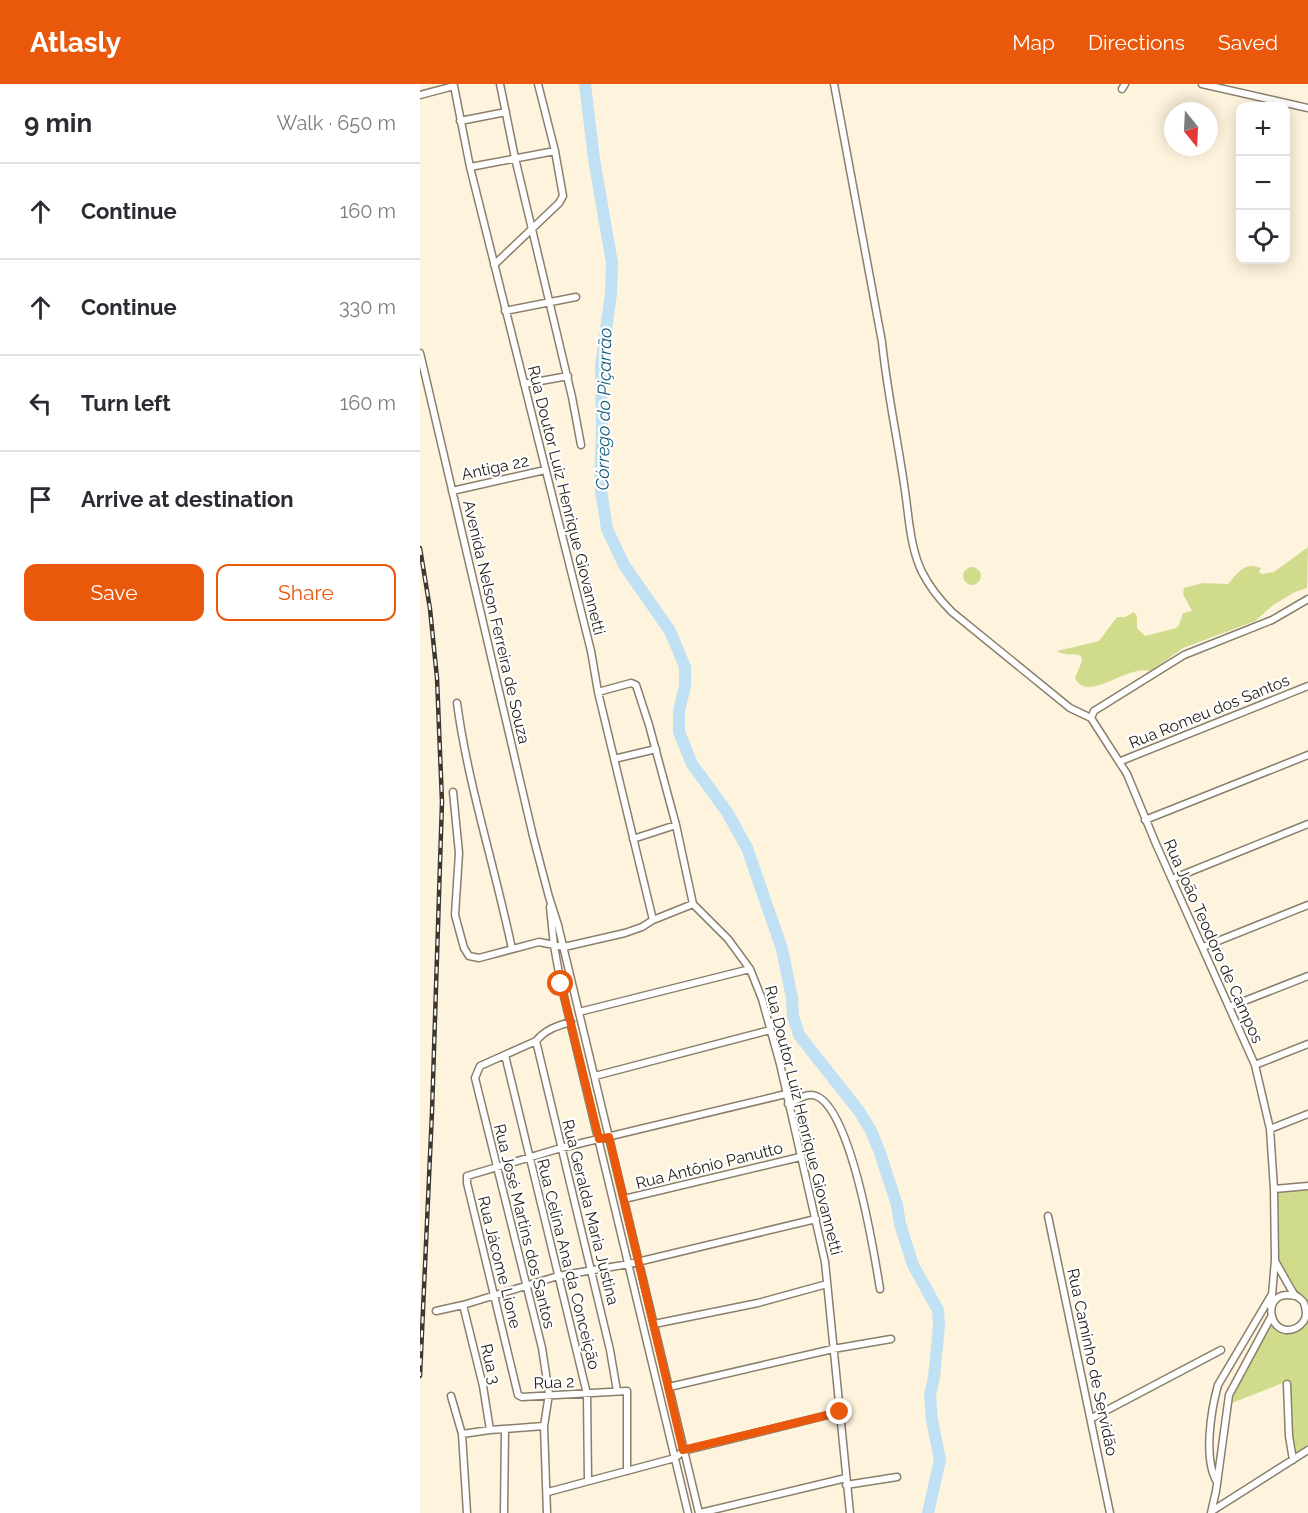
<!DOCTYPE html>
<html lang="en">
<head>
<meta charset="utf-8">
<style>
	:root { --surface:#fff; --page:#f7f7f7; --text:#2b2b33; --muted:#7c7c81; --line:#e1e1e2; --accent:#ea580c }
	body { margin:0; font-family:Raleway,sans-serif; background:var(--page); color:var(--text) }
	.controls { position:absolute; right:18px; top:18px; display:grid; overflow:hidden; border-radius:12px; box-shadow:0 3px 15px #0003 }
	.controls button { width:54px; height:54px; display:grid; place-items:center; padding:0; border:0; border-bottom:2px solid var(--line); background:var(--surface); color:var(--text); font:30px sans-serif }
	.compass { position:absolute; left:744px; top:18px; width:54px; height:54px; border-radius:50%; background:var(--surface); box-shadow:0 3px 15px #0003; rotate:162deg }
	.stop { position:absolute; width:18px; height:18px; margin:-14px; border:4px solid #ea580c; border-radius:50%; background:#fff }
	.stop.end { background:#ea580c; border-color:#fff; box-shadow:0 2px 6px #0008 }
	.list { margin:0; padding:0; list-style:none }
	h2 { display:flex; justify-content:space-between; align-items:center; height:78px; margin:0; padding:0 24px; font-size:26px }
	h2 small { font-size:20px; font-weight:400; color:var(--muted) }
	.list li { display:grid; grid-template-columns:39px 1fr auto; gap:18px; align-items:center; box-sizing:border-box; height:96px; padding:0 24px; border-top:2px solid var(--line) }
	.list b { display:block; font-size:22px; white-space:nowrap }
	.list em { font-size:20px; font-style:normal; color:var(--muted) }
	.actions { display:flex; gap:12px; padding:18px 24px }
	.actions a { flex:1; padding:14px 0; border:2px solid var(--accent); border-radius:12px; text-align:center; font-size:21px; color:var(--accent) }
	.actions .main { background:var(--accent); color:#fff }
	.icon { flex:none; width:33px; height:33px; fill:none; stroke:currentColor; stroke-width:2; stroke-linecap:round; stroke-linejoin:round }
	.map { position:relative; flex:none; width:888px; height:1429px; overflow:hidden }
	header { display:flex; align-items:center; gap:36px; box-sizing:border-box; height:84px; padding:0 30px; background:var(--accent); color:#fff }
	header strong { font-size:28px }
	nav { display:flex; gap:33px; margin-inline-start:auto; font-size:21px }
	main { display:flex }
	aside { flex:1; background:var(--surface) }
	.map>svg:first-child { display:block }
	.green { fill:#d0dc8c }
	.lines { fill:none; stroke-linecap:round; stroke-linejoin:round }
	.river { stroke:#c0e1f4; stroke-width:12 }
	.minor-casing { stroke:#8a7f6c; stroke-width:9 }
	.minor { stroke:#fff; stroke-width:6 }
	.rail-casing { stroke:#3d382f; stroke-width:4.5 }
	.rail { stroke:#fff; stroke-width:2; stroke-dasharray:7; stroke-linecap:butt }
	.route { stroke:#ea580c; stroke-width:8 }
	.labels { text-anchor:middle; stroke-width:4.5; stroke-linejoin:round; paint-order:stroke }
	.street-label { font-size:16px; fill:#211d16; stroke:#fff }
	.water-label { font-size:18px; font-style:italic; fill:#165c7b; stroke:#fff }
</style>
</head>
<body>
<header>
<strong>Atlasly</strong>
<nav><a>Map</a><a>Directions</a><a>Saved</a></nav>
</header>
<main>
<aside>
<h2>9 min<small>Walk · 650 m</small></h2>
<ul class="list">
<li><svg class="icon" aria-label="ahead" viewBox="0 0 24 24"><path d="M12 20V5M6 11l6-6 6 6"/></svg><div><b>Continue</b></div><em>160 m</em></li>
<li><svg class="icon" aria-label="ahead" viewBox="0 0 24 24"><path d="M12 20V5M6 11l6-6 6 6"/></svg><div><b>Continue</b></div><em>330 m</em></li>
<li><svg class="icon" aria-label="left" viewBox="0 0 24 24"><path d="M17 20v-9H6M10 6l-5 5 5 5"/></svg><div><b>Turn left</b></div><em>160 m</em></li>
<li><svg class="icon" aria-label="arrive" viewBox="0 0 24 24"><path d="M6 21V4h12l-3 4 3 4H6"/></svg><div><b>Arrive at destination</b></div></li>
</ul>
<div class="actions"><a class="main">Save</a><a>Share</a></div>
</aside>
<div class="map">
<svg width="888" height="1429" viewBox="0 0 888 1429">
	<rect width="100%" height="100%" fill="#fef3dd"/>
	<path class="green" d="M888 463 887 504 875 508 853 521 835 537 763 564 731 587C706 580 668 620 655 594L662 577 661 572C653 568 647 573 637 567L679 557 697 533H705L714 528 717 532V544L725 552 756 544 759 541 763 529 772 527 763 510 764 504 783 499 808 500C818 489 824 477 841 484L839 488 842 490 854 488Z
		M543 492a9 9 0 1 1 18 0a9 9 0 1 1-18 0Z
		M888 1102V1221L884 1220 855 1176 854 1105Z
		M888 1226V1366L873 1376 868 1328V1297L807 1321 851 1234 858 1243 875 1244Z"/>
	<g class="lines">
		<path class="river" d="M165 0 174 75 192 179 191 210 181 282 182 348 180 400 187 445 204 481 250 547 265 583V602L259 627V648L272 680 307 728 327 764 362 865 372 914 373 932 379 951 439 1027 451 1047 459 1066 477 1121 480 1140 493 1181 518 1226 519 1242 514 1293 510 1311 512 1336 520 1376 508 1429"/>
		<defs>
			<path id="minor" d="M80 0 95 74 152 313 161 361
				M414 0 462 258C467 308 478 357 485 407 489 434 490 463 502 488 510 504 520 516 532 528L650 624 671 634
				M782 0 888 24
				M702 5 705 0
				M0 11 34 2 50 83 171 567 178 608 233 836
				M40 37 86 28
				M50 83 135 67
				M74 181 139 119 143 112 135 67 118 0
				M85 227 156 213
				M0 269 113 752 129 813 138 841 279 1429
				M104 300 148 292
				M32 407 125 386
				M178 608 211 599 216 601 229 641 256 741 273 820 308 855 330 885 342 915 360 980 405 1178 430 1429
				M37 619C48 701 75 783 92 865
				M671 634 707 690 736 760 835 981 850 1045 854 1105 855 1176 851 1223
				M671 634 674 627 764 571 852 536 888 515
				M194 675 236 665
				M701 677 888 602
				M33 708 39 769 35 831 44 864 49 872 59 874 119 858 144 863 205 849 222 843 233 836 273 820
				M725 736 888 671
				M213 755 256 741
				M752 795 888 740
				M130 823 134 862 141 900 268 1429
				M783 863 888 821
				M809 923 888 892
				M159 928 330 885
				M116 957 190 1266 197 1307
				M85 971 167 1310 168 1397
				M835 981 888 960
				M175 992 350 946
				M368 1020C374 1018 383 1011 390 1011 429 1008 455 1174 460 1205
				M850 1045 888 1030
				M854 1105 888 1102
				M204 1115 380 1073
				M628 1132 690 1429
				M855 1177C861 1187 867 1199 874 1210 877 1213 882 1215 884 1219 885 1222 886 1226 886 1229 886 1235 882 1241 876 1244 848 1257 839 1203 875 1212
				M43 1221 63 1302 70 1346
				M16 1227 43 1221 138 1192 209 1180 396 1135
				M234 1240 338 1219 407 1200
				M867 1300 869 1352 873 1376
				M249 1303 413 1265 471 1255
				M31 1312 42 1350 47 1429
				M672 1334 801 1266
				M42 1350 70 1346 124 1342
				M207 1387V1307L102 1313 98 1311 47 1099V1092L141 1064 366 1010
				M797 1398C783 1375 791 1326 798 1301L852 1210
				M426 1401 477 1393
				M128 1408 255 1374 263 1367 420 1328
				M792 1427 888 1366
				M84 1429 85 1345
				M127 1429 124 1342 129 1310 122 1264 55 994 60 982 116 957C126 945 137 942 151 938
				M280 1429 426 1394
				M791 1429 796 1407 809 1311 851 1233"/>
		</defs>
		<use href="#minor" class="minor-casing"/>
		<use href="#minor" class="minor"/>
		<defs>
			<path id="rail" d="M0 464 10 525 17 594 22 718 12 1028 0 1292"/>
		</defs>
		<use href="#rail" class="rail-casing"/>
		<use href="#rail" class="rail"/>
	</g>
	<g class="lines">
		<path class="route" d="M141 900 179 1055 189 1053 263 1366 420 1328"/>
	</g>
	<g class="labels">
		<g class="street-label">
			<text transform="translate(75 383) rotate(-12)" y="6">Antiga 22</text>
			<text transform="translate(147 416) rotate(76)" y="6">Rua Doutor Luiz Henrique Giovannetti</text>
			<text transform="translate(77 538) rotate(77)" y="6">Avenida Nelson Ferreira de Souza</text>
			<text transform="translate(789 627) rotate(-22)" y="6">Rua Romeu dos Santos</text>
			<text transform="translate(794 857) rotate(66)" y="6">Rua João Teodoro de Campos</text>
			<text transform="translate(384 1036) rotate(76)" y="6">Rua Doutor Luiz Henrique Giovannetti</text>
			<text transform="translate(289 1081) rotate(-14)" y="6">Rua Antônio Panutto</text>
			<text transform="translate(171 1128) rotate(76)" y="6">Rua Geralda Maria Justina</text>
			<text transform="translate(105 1142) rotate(76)" y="6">Rua José Martins dos Santos</text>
			<text transform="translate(80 1178) rotate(76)" y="6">Rua Jácome Lione</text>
			<text transform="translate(149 1180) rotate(76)" y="6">Rua Celina Ana da Conceição</text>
			<text transform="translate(673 1278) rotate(78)" y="6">Rua Caminho de Servidão</text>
			<text transform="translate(71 1280) rotate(77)" y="6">Rua 3</text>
			<text transform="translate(134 1298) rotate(-2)" y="6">Rua 2</text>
		</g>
		<g class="water-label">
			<text transform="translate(184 325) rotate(-89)" y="6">Córrego do Piçarrão</text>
		</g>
	</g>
</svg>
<div class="controls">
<button>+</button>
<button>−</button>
<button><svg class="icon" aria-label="locate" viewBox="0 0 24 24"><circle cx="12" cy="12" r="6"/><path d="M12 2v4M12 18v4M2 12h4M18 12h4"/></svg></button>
</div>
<svg class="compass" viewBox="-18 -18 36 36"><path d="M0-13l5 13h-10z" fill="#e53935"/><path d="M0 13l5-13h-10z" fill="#7c7c81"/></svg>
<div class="stop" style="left:141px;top:900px"></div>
<div class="stop end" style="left:420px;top:1328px"></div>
</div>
</main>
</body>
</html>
